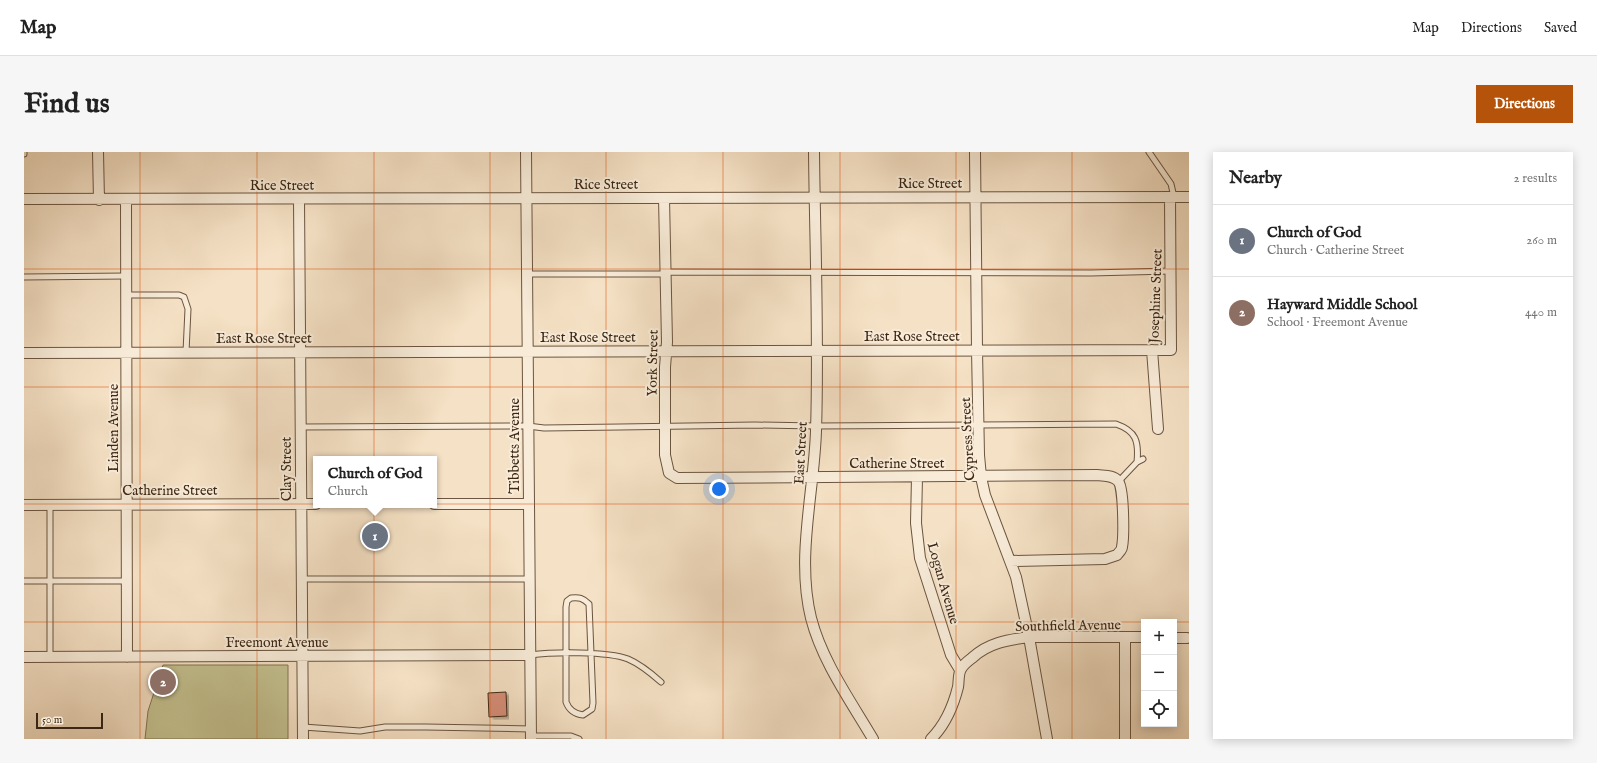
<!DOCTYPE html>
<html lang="en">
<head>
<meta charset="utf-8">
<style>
	:root { --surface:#fff; --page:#f6f6f6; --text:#222; --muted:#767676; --line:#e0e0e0; --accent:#b45309 }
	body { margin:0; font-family:"IM FELL English",serif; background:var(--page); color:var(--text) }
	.controls { position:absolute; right:12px; bottom:12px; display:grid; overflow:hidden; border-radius:0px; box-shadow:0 2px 10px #0003 }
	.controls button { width:36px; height:36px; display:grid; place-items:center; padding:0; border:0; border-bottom:1px solid var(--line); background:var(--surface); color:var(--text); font:20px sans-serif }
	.scale { position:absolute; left:12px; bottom:10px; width:67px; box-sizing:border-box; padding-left:4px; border:2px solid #3d2614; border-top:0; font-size:11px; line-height:14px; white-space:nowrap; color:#3d2614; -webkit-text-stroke:3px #f8ecd9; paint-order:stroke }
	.you { position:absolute; left:695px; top:337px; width:14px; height:14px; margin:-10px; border:3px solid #fff; border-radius:50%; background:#1a73e8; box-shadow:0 0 0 6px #1a73e833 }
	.badge { display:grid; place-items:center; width:26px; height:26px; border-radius:50%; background:var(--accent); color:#fff; font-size:13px; font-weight:700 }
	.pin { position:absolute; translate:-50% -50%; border:2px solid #fff; box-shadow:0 1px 4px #0006 }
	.popup { position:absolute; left:289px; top:304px; width:124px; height:52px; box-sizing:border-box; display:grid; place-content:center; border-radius:0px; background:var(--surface); filter:drop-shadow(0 1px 3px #0005); font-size:13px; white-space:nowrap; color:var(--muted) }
	.popup b { font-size:15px; color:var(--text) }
	.popup::after { content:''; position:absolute; left:50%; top:100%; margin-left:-8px; border:8px solid transparent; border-top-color:var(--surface) }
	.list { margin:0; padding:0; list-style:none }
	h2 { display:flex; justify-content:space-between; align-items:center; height:52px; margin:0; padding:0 16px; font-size:17px }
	h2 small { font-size:13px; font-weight:400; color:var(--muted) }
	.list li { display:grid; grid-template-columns:26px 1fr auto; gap:12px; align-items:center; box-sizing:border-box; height:72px; padding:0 16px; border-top:1px solid var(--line) }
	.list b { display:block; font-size:15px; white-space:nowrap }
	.list p { margin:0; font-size:13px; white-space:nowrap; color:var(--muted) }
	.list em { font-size:13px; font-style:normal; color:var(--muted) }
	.icon { flex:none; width:22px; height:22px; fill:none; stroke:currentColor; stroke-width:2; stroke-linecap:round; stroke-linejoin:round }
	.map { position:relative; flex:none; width:1165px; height:587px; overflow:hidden; border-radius:0px }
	header { display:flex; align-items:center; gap:24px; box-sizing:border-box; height:56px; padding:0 20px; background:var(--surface); border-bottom:1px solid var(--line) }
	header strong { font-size:19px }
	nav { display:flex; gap:22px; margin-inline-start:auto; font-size:14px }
	.intro { display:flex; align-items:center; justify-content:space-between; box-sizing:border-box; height:96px; padding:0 24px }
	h1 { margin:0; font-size:28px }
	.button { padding:10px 18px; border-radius:0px; background:var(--accent); color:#fff; font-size:14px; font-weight:700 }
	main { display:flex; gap:24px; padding:0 24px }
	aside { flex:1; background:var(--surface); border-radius:0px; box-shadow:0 2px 10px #0003 }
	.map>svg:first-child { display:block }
	.green { fill:#c4c190; stroke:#807452 }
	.building { fill:#d68e78; stroke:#3d2614; filter:url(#shadow) }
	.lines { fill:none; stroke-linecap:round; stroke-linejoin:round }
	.lane-casing { stroke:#6b5540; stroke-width:7 }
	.street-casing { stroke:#6b5540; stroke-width:12 }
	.lane { stroke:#f8ecd9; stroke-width:5 }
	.street { stroke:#f8ecd9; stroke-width:10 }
	.grid { fill:none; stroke:#df560c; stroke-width:1; stroke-opacity:0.55 }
	.labels { text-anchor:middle; stroke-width:4; stroke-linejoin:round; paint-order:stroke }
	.street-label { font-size:14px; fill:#3d2614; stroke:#f8ecd9 }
</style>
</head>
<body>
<header>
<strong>Map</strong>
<nav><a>Map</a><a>Directions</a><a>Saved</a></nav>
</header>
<div class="intro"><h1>Find us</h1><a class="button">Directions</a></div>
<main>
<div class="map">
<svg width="1165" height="587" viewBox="0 0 1165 587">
	<defs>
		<filter id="shadow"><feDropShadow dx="4.5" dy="2.5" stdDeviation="1" flood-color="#0004"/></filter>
	</defs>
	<rect width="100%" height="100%" fill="#f5e1c5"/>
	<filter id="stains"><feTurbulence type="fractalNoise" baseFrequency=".005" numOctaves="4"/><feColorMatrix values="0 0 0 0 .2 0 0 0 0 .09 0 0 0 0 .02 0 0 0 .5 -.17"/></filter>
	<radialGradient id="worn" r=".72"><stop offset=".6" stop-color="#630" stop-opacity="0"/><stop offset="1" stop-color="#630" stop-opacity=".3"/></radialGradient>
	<path class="green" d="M139 513H264V587H121L124 559Z"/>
	<path class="building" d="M482 540 483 564 465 565 464 541Z"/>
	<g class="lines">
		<defs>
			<path id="lane" d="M1125 0 1147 32 1150 45
				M0 2V0
				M641 120 1067 121 1146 119
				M503 122H641
				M0 125 102 124
				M102 143H155L160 145 164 157 162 200
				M276 275 504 274 520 276 596 275 731 273 792 274 1092 272C1112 279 1115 289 1113 310
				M1095 329 1113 310 1119 307
				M26 353V505
				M278 427H505
				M0 429H103
				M547 446C555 445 559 446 565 452L569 551 568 557 559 563C550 562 545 558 542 550V455L543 449Z
				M506 503C529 500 583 499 604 507 616 512 628 522 637 530
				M279 575 336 579 361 575H402L507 577
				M507 584H547L555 587"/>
			<path id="street" d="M74 0 75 48
				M502 0 507 587
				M790 0C791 93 795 186 792 279 790 341 772 405 787 466 798 509 826 548 849 587
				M951 0 953 198 955 303 957 325 961 343 992 425 1005 485 1023 587
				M640 46 643 190 641 215V303L645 321 653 326 1073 323C1080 324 1089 323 1094 329 1100 335 1100 385 1098 395 1098 398 1095 400 1093 403L1081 407 987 409
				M0 47 1165 45
				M102 47 103 505
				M275 47 279 587
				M1128 198 1134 277
				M0 201 1147 198 1146 45
				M893 325 892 371 896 406 927 503 936 518
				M410 352H504
				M0 353 292 352
				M1101 485V587
				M1150 486H1163
				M0 505 506 503
				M907 587C921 573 929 555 934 535 935 530 934 522 937 517 939 513 944 509 948 506 964 491 983 488 1005 485H1120"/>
		</defs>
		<use href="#lane" class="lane-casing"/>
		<use href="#street" class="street-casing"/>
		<use href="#lane" class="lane"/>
		<use href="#street" class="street"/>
	</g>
	<path class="grid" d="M116 0V587M233 0V587M350 0V587M466 0V587M582 0V587M699 0V587M816 0V587M932 0V587M1048 0V587M0 117H1165M0 235H1165M0 352H1165M0 470H1165"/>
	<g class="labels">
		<g class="street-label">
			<text x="906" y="36">Rice Street</text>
			<text x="582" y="37">Rice Street</text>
			<text x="258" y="38">Rice Street</text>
			<text transform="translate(1131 144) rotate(-88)" y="5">Josephine Street</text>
			<text x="888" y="189">East Rose Street</text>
			<text x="564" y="190">East Rose Street</text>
			<text x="240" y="191">East Rose Street</text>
			<text transform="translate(628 211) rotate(-89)" y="5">York Street</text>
			<text transform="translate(89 276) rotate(-90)" y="5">Linden Avenue</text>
			<text transform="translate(943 287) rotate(-93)" y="5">Cypress Street</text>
			<text transform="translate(490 294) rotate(-90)" y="5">Tibbetts Avenue</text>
			<text transform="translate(776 301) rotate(-87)" y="5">East Street</text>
			<text x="873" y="316">Catherine Street</text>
			<text transform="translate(262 317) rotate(-90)" y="5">Clay Street</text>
			<text x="146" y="343">Catherine Street</text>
			<text transform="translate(920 431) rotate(74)" y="5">Logan Avenue</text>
			<text transform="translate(1044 473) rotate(-1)" y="5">Southfield Avenue</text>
			<text x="253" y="495">Freemont Avenue</text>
		</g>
	</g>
	<rect width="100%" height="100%" filter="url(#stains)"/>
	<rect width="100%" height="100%" fill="url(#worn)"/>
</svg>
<div class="controls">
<button>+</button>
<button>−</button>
<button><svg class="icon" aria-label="locate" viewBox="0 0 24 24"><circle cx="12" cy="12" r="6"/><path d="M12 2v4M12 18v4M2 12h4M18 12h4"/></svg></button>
</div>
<div class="scale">50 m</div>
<div class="you"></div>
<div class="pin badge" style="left:351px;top:384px;background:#6b7280">1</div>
<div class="popup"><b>Church of God</b>Church</div>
<div class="pin badge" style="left:139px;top:530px;background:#8d6e63">2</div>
</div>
<aside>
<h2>Nearby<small>2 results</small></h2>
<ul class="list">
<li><span class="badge" style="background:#6b7280">1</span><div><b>Church of God</b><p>Church · Catherine Street</p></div><em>260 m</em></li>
<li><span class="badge" style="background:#8d6e63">2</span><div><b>Hayward Middle School</b><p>School · Freemont Avenue</p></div><em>440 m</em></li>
</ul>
</aside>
</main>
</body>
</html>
